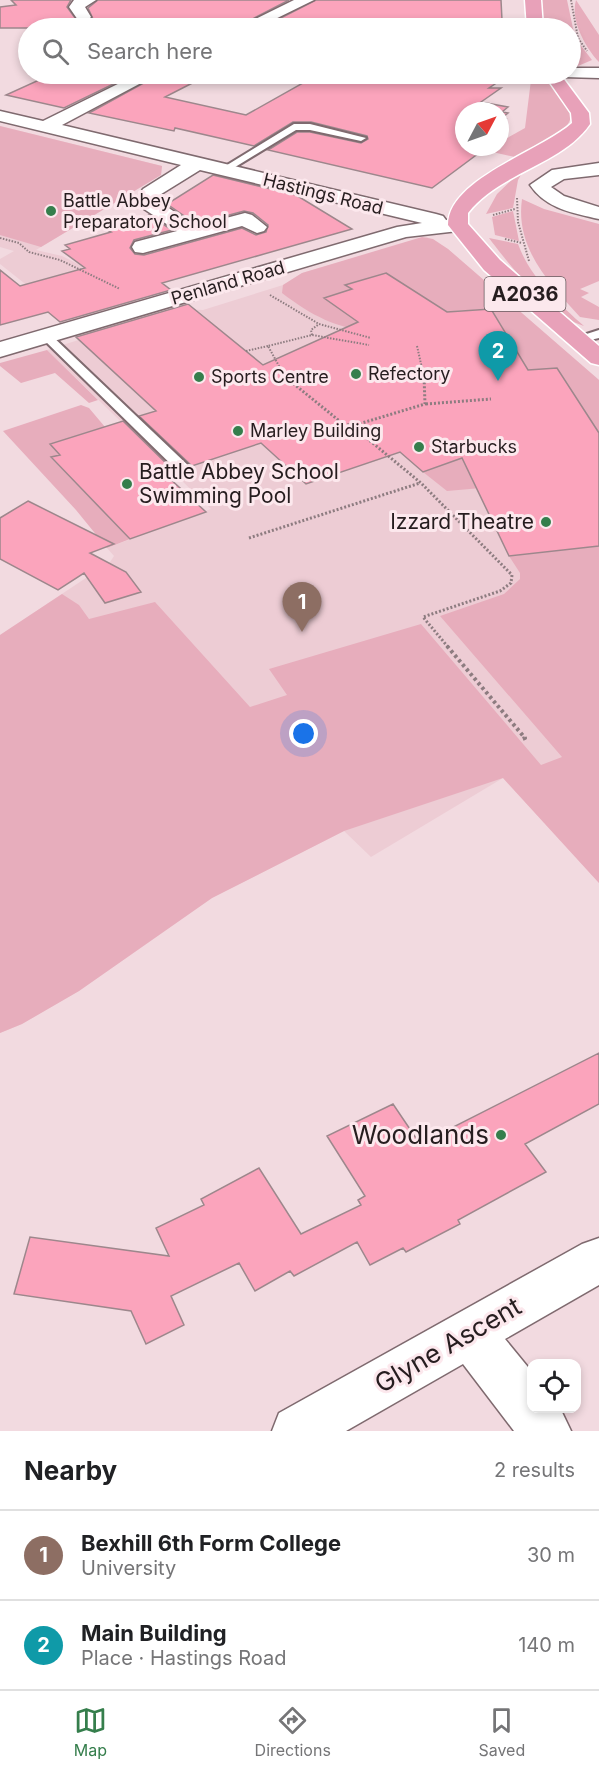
<!DOCTYPE html>
<html lang="en">
<head>
<meta charset="utf-8">
<style>
	:root { --surface:#fff; --page:#f2f2f2; --text:#202124; --muted:#757577; --line:#e0e0e0; --accent:#357e4c }
	body { margin:0; font-family:Inter,sans-serif; background:var(--page); color:var(--text) }
	.controls { position:absolute; right:18px; bottom:18px; display:grid; overflow:hidden; border-radius:12px; box-shadow:0 3px 9px #0003 }
	.controls button { width:54px; height:54px; display:grid; place-items:center; padding:0; border:0; border-bottom:2px solid var(--line); background:var(--surface); color:var(--text); font:30px sans-serif }
	.compass { position:absolute; left:455px; top:102px; width:54px; height:54px; border-radius:50%; background:var(--surface); box-shadow:0 3px 9px #0003; rotate:49deg }
	.you { position:absolute; left:304px; top:734px; width:21px; height:21px; margin:-15px; border:4px solid #fff; border-radius:50%; background:#1a73e8; box-shadow:0 0 0 9px #1a73e833 }
	.badge { display:grid; place-items:center; width:39px; height:39px; border-radius:50%; background:var(--accent); color:#fff; font-size:20px; font-weight:700 }
	.pin { position:absolute; translate:-50% -50px; filter:drop-shadow(0 2px 3px #0008) }
	.pin::after { content:''; position:absolute; top:32px; width:21px; height:18px; background:inherit; clip-path:polygon(0 0,100% 0,50% 100%) }
	.list { margin:0; padding:0; list-style:none }
	h2 { display:flex; justify-content:space-between; align-items:center; height:78px; margin:0; padding:0 24px; font-size:26px }
	h2 small { font-size:20px; font-weight:400; color:var(--muted) }
	.list li { display:grid; grid-template-columns:39px 1fr auto; gap:18px; align-items:center; box-sizing:border-box; height:90px; padding:0 24px; border-top:2px solid var(--line) }
	.list b { display:block; font-size:22px; white-space:nowrap }
	.list p { margin:0; font-size:20px; white-space:nowrap; color:var(--muted) }
	.list em { font-size:20px; font-style:normal; color:var(--muted) }
	.icon { flex:none; width:33px; height:33px; fill:none; stroke:currentColor; stroke-width:2; stroke-linecap:round; stroke-linejoin:round }
	.map { position:relative; flex:none; width:599px; height:1431px; overflow:hidden }
	.search { position:absolute; background:var(--surface); box-shadow:0 3px 9px #0003; left:18px; right:18px; top:18px; height:66px; display:flex; align-items:center; gap:15px; box-sizing:border-box; padding:0 21px; border-radius:33px; color:var(--muted); font-size:22px }
	.sheet { height:258px; background:var(--surface) }
	nav { display:flex; justify-content:space-around; align-items:center; box-sizing:border-box; height:84px; border-top:2px solid var(--line); background:var(--surface); font-size:16px; color:var(--muted) }
	nav a { display:grid; justify-items:center; gap:3px }
	nav .on { color:var(--accent) }
	.map>svg:first-child { display:block }
	.built { fill:#edccd4 }
	.green { fill:#e7adbc }
	.building { fill:#fba4bc; stroke:#9d878c; stroke-width:1.5 }
	.lines { fill:none; stroke-linecap:round; stroke-linejoin:round }
	.service-casing { stroke:#7f6a6f; stroke-width:4 }
	.minor-casing { stroke:#7f6a6f; stroke-width:3 }
	.primary-casing { stroke:#fff; stroke-width:3 }
	.path-far2 { stroke:#8d7c80; stroke-width:2; stroke-dasharray:1.5 1.5; stroke-linecap:butt }
	.path-far1 { stroke:#8d7c80; stroke-width:3; stroke-dasharray:2 2; stroke-linecap:butt }
	.path { stroke:#8d7c80; stroke-width:4; stroke-dasharray:3 3; stroke-linecap:butt }
	.service { fill:#fff; fill-rule:evenodd }
	.minor { fill:#fff; fill-rule:evenodd }
	.primary { fill:#e8a1b9; fill-rule:evenodd }
	.poi-dot { fill:#357e4c; stroke:#fce8ed; stroke-width:2 }
	.labels { text-anchor:middle; stroke-width:6; stroke-linejoin:round; paint-order:stroke }
	.far-street-label { font-size:18px; fill:#261d1f; stroke:#fce8ed }
	.far-poi-label { font-size:18px; fill:#261d1f; stroke:#fce8ed; text-anchor:start }
	.shield { fill:#fce8ed; stroke:#665a5d; stroke-width:1.5 }
	.shield-label { font-size:20px; font-weight:bold; fill:#261d1f }
	.poi-label { font-size:21px; fill:#261d1f; stroke:#fce8ed; text-anchor:start }
	.near-poi-label { font-size:26px; fill:#261d1f; stroke:#fce8ed; text-anchor:end }
	.near-street-label { font-size:26px; fill:#261d1f; stroke:#fce8ed }
</style>
</head>
<body>
<div class="map">
<svg width="599" height="1431" viewBox="0 0 599 1431">
	<rect width="100%" height="100%" fill="#f2dae0"/>
	<path class="built" d="M0 126 162 166 161 175 36 250 62 256 100 275 132 299 165 314 182 309 203 310 283 285 302 273 427 237 448 249 599 380V883L503 778 371 857 344 831 212 898 79 991 22 1024 0 1033V635L110 562 114 556 107 548 211 509 47 350 91 336 0 264V259L14 251 0 247Z"/>
	<path class="green" d="M542 0H567L575 38 592 60 578 66 571 64 570 28H544Z
		M576 0 599 35V62C586 48 570 21 576 0Z
		M517 74C552 74 552 87 572 113 568 138 535 147 515 157L488 151 500 147V142L525 128 531 80Z
		M0 126 162 166 161 175 41 247 0 235Z
		M526 166 518 180 513 208 486 214 497 194Z
		M522 199 544 209 599 224V281L580 289 589 293 581 297 599 307V320L580 317C549 283 515 248 522 199Z
		M513 211 519 241 495 235 492 217Z
		M422 237 433 239 448 249 599 380V440L557 368 517 371 503 328 491 309 454 311 453 316 386 273 346 285 352 289 325 298 373 332C336 328 312 316 282 293L283 285 302 273Z
		M489 238 518 244C530 277 558 303 584 326 550 316 510 266 489 238Z
		M47 350 98 400 89 403 55 373 21 383 0 366V363Z
		M81 405 89 408 105 427 50 444 60 455 51 458 130 539 107 548 76 510 3 431Z
		M448 409 515 485 447 491 423 472 459 459Z
		M599 546V883L503 778 344 831 212 898 79 991 22 1024 0 1033V635L62 594 79 605 89 619 155 602 250 707 287 695 269 669 421 624 541 765 562 757 440 616 504 594 520 579V573L509 556Z"/>
	<path class="building" d="M11 0H71L67 7 78 22H88L93 19 88 8 98 0H289L235 28H0V7L16 5Z
		M316 0H501L502 20H514L513 28H261Z
		M40 74H134L64 108 6 95 48 76Z
		M160 74H210L165 97 246 115 319 74H316H354L364 81 375 74H510L489 88H501L481 102 508 107 502 112 508 113 502 118 506 119 500 124V111H464V147H487L432 188 268 150 297 132H310L361 143 368 139 367 136 311 122H293L254 146 175 128 174 131 89 113Z
		M213 175 296 195 352 229 162 283 171 290 60 322 48 312 0 325V270L20 286 85 268 62 251 70 249 65 245 111 232 107 230 138 222 149 215 172 230 134 240 130 248 135 254 144 255 242 228 256 235 266 232 268 225 253 213 244 211 196 224 167 204Z
		M386 273 447 312 491 309 528 370 557 368 599 433V546L509 556 462 458 423 472 400 452 306 484 261 443 192 466 139 416 156 411 76 337 188 304 263 365 358 322 324 298 352 289 345 285Z
		M123 421 175 472 166 475 206 512 130 539 51 457 60 455 50 444Z
		M28 501 114 544 90 553 126 572 141 592 105 603 84 573 58 590 0 559V518Z
		M599 1053V1104L525 1144 546 1172 458 1220 460 1224 406 1252 403 1248 370 1265 357 1242 294 1276 290 1271 255 1291 239 1263 171 1296 184 1325 146 1344 131 1311 14 1294 30 1237 169 1256 156 1228 204 1205 201 1199 259 1168 301 1234 361 1205 358 1200 365 1196 327 1136 393 1104 420 1144Z"/>
	<g class="lines">
		<defs>
			<path id="service" d="M294 124H310L366 138 361 141 310 130H296L227 172 219 170Z
				M599 330V338L577 343 571 339Z
				M42 334H50L194 471V477H184L42 338Z"/>
			<path id="minor" d="M74 0H96L85 7 91 17 88 20H78L69 7Z
				M294 0H314L257 28H237Z
				M570 68H599V78L564 77 562 74H570Z
				M138 74H158L62 125 436 214 443 216 446 220 465 221 468 225 465 229 458 231 406 237 0 357V342L397 227 422 223 200 170 158 196V201L196 226 245 213 252 215 267 227 264 231 257 233 242 226 143 253 135 252 132 247 135 242 177 231 144 209 137 199 143 189 181 165 0 121V111L43 121Z
				M356 74H373L365 79Z
				M599 163V175L564 179 551 187 564 196 599 207V219C573 213 546 209 530 185L552 170Z
				M599 1238V1285L505 1339 532 1372V1408H560L571 1431H514L463 1364 346 1431H272L279 1413 582 1244Z"/>
			<path id="primary" d="M525 0H541L543 28H527Z
				M544 74H560L589 113 590 124C562 165 500 172 468 213V224L500 260 599 346V365L591 363 484 270 448 225C448 179 541 151 572 123L571 113Z"/>
		</defs>
		<use href="#service" class="service-casing"/>
		<use href="#minor" class="minor-casing"/>
		<use href="#primary" class="primary-casing"/>
		<path class="path-far2" d="M571 0 578 38 587 51
			M517 198 518 222 529 261
			M493 215 515 209
			M0 238 19 243 29 252 60 260 120 289
			M505 239 522 243
			M270 295 319 324 371 338
			M312 335 311 330 319 324
			M417 346 424 377
			M246 351 268 346
			M285 377 268 346 312 335 369 345"/>
		<path class="path-far1" d="M284 376 342 423 352 426 421 483 512 575 511 583 500 591 423 617 448 647
			M426 404 491 399
			M352 426 425 404 424 376
			M249 538 420 483"/>
		<path class="path" d="M447 646 525 738 520 740"/>
		<use href="#service" class="service"/>
		<use href="#minor" class="minor"/>
		<use href="#primary" class="primary"/>
	</g>
	<g class="poi-dot">
		<circle cx="51" cy="211" r="6"/>
		<circle cx="356" cy="374" r="6"/>
		<circle cx="199" cy="377" r="6"/>
		<circle cx="238" cy="431" r="6"/>
		<circle cx="419" cy="447" r="6"/>
		<circle cx="127" cy="484" r="6"/>
		<circle cx="546" cy="522" r="6"/>
		<circle cx="501" cy="1135" r="6"/>
	</g>
	<g class="labels">
		<g class="far-street-label">
			<text transform="translate(323 194) rotate(14)" y="6">Hastings Road</text>
			<text transform="translate(228 283) rotate(-16)" y="6">Penland Road</text>
		</g>
		<g class="far-poi-label">
			<text x="63" y="207">Battle Abbey<tspan x="63" dy="21">Preparatory School</tspan></text>
			<text x="368" y="380">Refectory</text>
			<text x="211" y="383">Sports Centre</text>
			<text x="250" y="437">Marley Building</text>
			<text x="431" y="453">Starbucks</text>
		</g>
		<rect class="shield" x="484.5" y="277" width="81" height="34" rx="4.5"/>
		<g class="shield-label">
			<text x="525" y="301">A2036</text>
		</g>
		<g class="poi-label">
			<text x="139" y="479">Battle Abbey School<tspan x="139" dy="24">Swimming Pool</tspan></text>
			<text x="534" y="529" text-anchor="end">Izzard Theatre</text>
		</g>
		<g class="near-poi-label">
			<text x="489" y="1144">Woodlands</text>
		</g>
		<g class="near-street-label">
			<text transform="translate(448 1345) rotate(-30)" y="9">Glyne Ascent</text>
		</g>
	</g>
</svg>
<div class="controls">
<button><svg class="icon" aria-label="locate" viewBox="0 0 24 24"><circle cx="12" cy="12" r="6"/><path d="M12 2v4M12 18v4M2 12h4M18 12h4"/></svg></button>
</div>
<svg class="compass" viewBox="-18 -18 36 36"><path d="M0-13l5 13h-10z" fill="#e53935"/><path d="M0 13l5-13h-10z" fill="#757577"/></svg>
<div class="you"></div>
<div class="pin badge" style="left:302px;top:632px;background:#8d6e63">1</div>
<div class="pin badge" style="left:498px;top:381px;background:#0f9aa8">2</div>
<div class="search"><svg class="icon" aria-label="search" viewBox="0 0 24 24"><circle cx="10" cy="10" r="6"/><path d="M15 15l6 6"/></svg>Search here</div>
</div>
<section class="sheet">
<h2>Nearby<small>2 results</small></h2>
<ul class="list">
<li><span class="badge" style="background:#8d6e63">1</span><div><b>Bexhill 6th Form College</b><p>University</p></div><em>30 m</em></li>
<li><span class="badge" style="background:#0f9aa8">2</span><div><b>Main Building</b><p>Place · Hastings Road</p></div><em>140 m</em></li>
</ul>
</section>
<nav>
<a class="on"><svg class="icon" aria-label="map" viewBox="0 0 24 24"><path d="M3 6l6-2 6 2 6-2v14l-6 2-6-2-6 2zM9 4v14M15 6v14"/></svg>Map</a>
<a><svg class="icon" aria-label="directions" viewBox="0 0 24 24"><path d="M12 3l9 9-9 9-9-9zM9 14v-3h6M13 9l2 2-2 2"/></svg>Directions</a>
<a><svg class="icon" aria-label="saved" viewBox="0 0 24 24"><path d="M7 4h10v16l-5-4-5 4z"/></svg>Saved</a>
</nav>
</body>
</html>
